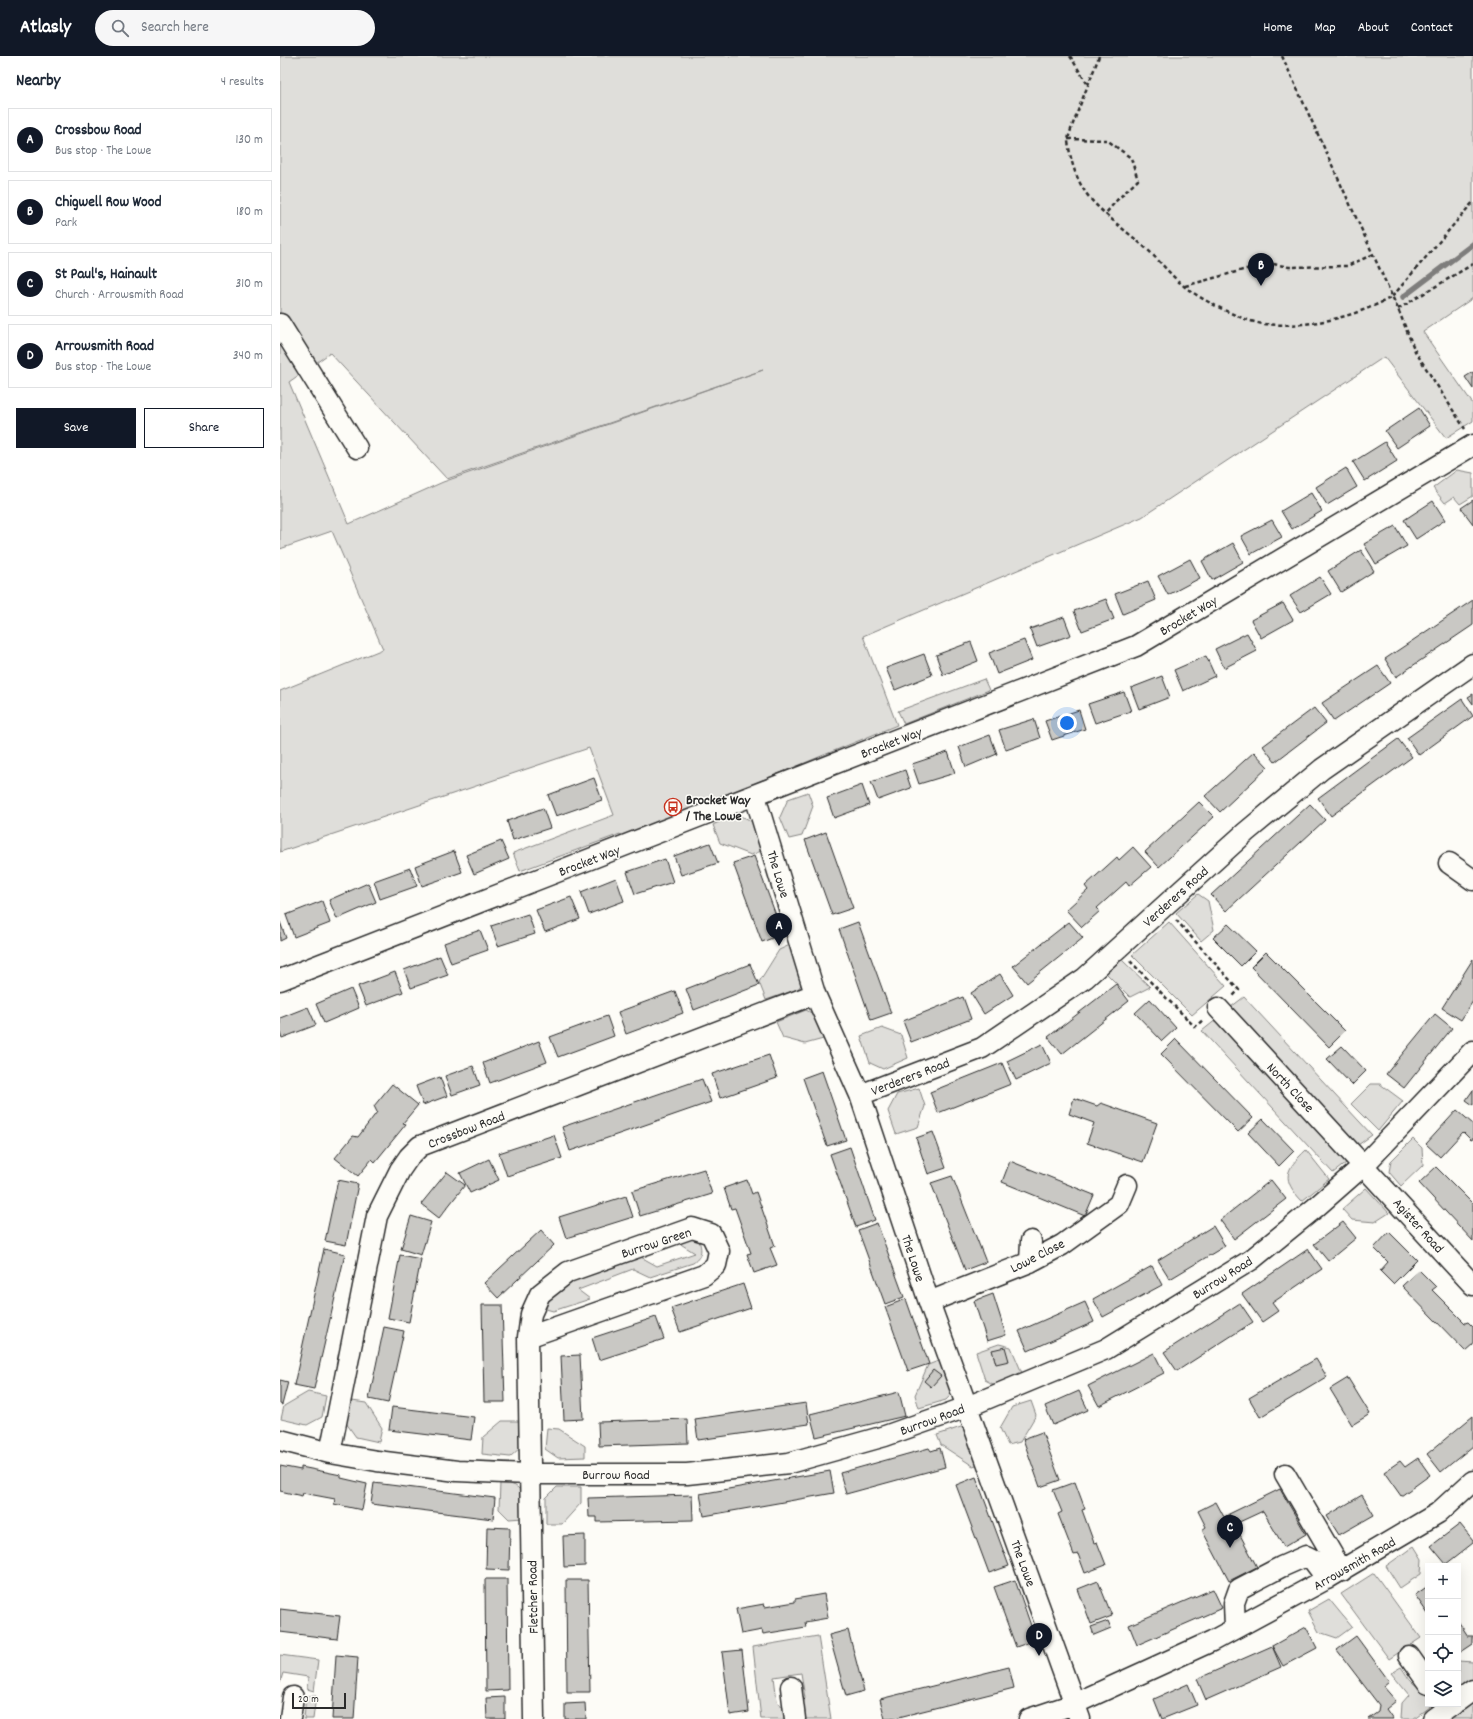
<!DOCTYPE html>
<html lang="en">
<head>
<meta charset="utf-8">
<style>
	:root { --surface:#fff; --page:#f6f6f7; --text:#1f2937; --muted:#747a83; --line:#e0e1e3; --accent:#111827 }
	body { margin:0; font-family:Dekko,sans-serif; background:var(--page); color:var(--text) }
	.controls { position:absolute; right:12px; bottom:12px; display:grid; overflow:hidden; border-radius:0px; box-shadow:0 4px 16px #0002 }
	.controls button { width:36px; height:36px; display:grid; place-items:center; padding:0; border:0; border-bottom:1px solid var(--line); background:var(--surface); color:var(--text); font:20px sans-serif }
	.scale { position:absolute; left:12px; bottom:10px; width:54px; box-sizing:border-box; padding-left:4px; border:2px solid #2b2b2b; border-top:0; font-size:11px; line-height:14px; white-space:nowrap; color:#2b2b2b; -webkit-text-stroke:3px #fdfcf7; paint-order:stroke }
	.you { position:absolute; left:787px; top:667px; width:14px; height:14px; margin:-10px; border:3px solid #fff; border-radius:50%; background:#1a73e8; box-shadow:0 0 0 6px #1a73e833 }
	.badge { display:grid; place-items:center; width:26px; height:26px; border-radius:50%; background:var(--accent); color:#fff; font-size:13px; font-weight:700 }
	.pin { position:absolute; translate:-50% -33px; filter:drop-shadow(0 1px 2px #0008) }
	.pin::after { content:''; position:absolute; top:21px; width:14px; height:12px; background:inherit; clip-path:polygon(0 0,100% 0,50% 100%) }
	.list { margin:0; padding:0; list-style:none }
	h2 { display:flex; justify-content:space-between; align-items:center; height:52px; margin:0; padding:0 16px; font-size:17px }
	h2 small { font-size:13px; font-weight:400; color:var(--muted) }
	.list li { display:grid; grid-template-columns:26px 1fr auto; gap:12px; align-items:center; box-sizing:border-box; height:64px; margin:0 8px 8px; padding:0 8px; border:1px solid var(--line); border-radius:0px }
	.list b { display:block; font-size:15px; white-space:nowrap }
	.list p { margin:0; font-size:13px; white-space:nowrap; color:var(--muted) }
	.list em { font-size:13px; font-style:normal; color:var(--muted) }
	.actions { display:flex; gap:8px; padding:12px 16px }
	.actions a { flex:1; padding:9px 0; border:1px solid var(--accent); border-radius:0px; text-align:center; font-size:14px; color:var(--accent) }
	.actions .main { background:var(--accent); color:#fff }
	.icon { flex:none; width:22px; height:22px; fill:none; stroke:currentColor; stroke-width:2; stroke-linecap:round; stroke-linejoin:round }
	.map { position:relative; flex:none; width:1193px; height:1663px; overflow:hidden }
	header { display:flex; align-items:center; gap:24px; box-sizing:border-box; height:56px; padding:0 20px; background:var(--accent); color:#fff }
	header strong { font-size:19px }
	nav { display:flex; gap:22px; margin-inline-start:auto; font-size:14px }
	.search { width:280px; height:36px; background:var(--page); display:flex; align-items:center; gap:10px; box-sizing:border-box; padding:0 14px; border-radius:22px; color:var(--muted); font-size:15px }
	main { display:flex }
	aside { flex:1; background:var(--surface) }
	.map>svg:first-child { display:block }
	.green { fill:#dfdeda; stroke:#858482; fill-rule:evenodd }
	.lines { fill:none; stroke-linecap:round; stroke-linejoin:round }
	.stream { stroke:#7e7d7b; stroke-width:5.5 }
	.building { fill:#c9c8c4; stroke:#2b2b2b }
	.minor-casing { stroke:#2b2b2b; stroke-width:23 }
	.path { stroke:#2b2b2b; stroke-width:2.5; stroke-dasharray:4 3; stroke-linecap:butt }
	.minor { stroke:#fdfcf7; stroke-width:20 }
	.labels { text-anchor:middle; stroke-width:3; stroke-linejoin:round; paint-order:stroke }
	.street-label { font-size:14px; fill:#2b2b2b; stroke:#fdfcf7 }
	.poi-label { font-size:14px; font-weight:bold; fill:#2b2b2b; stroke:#fdfcf7; text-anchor:start }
</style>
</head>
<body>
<header>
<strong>Atlasly</strong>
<div class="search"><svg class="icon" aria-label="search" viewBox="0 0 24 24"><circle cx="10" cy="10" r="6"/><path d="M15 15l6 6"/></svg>Search here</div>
<nav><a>Home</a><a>Map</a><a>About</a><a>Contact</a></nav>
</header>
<main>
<aside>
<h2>Nearby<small>4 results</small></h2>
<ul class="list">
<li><span class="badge">A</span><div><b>Crossbow Road</b><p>Bus stop · The Lowe</p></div><em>130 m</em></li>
<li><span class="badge">B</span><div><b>Chigwell Row Wood</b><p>Park</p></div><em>180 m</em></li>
<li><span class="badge">C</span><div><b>St Paul's, Hainault</b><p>Church · Arrowsmith Road</p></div><em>310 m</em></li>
<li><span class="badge">D</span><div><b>Arrowsmith Road</b><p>Bus stop · The Lowe</p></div><em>340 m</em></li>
</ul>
<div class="actions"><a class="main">Save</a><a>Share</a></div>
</aside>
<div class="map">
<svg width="1193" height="1663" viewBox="0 0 1193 1663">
	<rect width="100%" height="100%" fill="#fdfcf7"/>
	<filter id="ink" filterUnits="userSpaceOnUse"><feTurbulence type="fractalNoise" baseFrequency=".025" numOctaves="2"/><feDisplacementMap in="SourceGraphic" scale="8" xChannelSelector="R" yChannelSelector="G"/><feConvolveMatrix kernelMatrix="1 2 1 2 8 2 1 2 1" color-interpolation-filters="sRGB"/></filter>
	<g filter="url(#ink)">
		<path class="green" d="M0 0H1193V242L1143 276 1193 348V365L1166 382 1104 301 862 461 583 580 617 669 342 782 340 778 240 815 233 797 334 759 309 692 0 796V635L103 593 52 475 0 493ZM50 297 167 423 483 314 163 426 69 468 9 326Z
			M1177 414 1193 417V440L1180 448 1174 441 1165 447 1153 432Z
			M704 623 709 634 624 668 618 655Z
			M528 736 533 750 522 780 509 783 500 761 508 743Z
			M451 760C476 759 477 774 484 794L471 799 440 787 433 769Z
			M918 838 928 845 934 874 921 885 896 857Z
			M889 866 946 930 912 959 852 899Z
			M512 888 525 923 518 933 486 944 479 926 499 894Z
			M842 904 870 931 850 941 826 917Z
			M964 941 1092 1079 1078 1089 947 954Z
			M526 954 539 961 547 982 525 988 503 982 496 966Z
			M937 963 1070 1104 1053 1117 922 975Z
			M602 972 621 979 628 1002 603 1013 590 1007 581 980Z
			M1091 1028H1100L1123 1045 1098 1075 1071 1048Z
			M639 1032 645 1050 638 1071 616 1078 608 1055 617 1038Z
			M1133 1083 1142 1092 1143 1109 1121 1130 1109 1116 1111 1105Z
			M1026 1094 1049 1123 1022 1145C1001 1123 1005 1114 1026 1094Z
			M1086 1132 1109 1157 1095 1166 1072 1164 1062 1153Z
			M412 1181 418 1182C422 1192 423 1200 413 1207L370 1221 353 1213 298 1234 310 1243 273 1255 266 1253C270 1223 334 1209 359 1200L377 1210 415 1197 399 1187Z
			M719 1288 731 1291 742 1317 715 1329 705 1324 696 1296Z
			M666 1302 676 1333 666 1344 639 1352 635 1339 648 1309Z
			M28 1336 46 1340 42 1361 27 1369 1 1363 4 1350Z
			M72 1345 86 1347 102 1372 99 1386 76 1381 66 1367Z
			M751 1345 756 1359 740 1386 728 1389 720 1372 732 1351Z
			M222 1365H242V1390L230 1401 202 1398 203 1381Z
			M681 1371 694 1377 703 1407 693 1410 661 1389 657 1379Z
			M267 1372 279 1373 305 1390V1401L278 1402 265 1393Z
			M220 1427C246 1427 244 1442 243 1462L229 1463 219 1453Z
			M277 1431H301V1447L282 1468H266V1442Z
			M1134 1490 1142 1503 1141 1518 1120 1532 1106 1510Z
			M1094 1517 1141 1582 1109 1603 1061 1538Z
			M1049 1543 1072 1571 1057 1582 1039 1576 1028 1555Z
			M538 1580 551 1663H524L522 1650 525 1642 521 1617 494 1621 497 1645 508 1657 509 1663H481L473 1591Z
			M0 1599 38 1604 34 1635 27 1633 28 1621 3 1617 0 1627Z
			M1178 1605 1193 1606V1623L1178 1634Z
			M1121 1611C1125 1616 1128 1623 1133 1627 1143 1636 1148 1629 1148 1648H1153L1133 1663H1121L1122 1647 1129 1639 1111 1617Z
			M26 1640H36L33 1663H24Z
			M1193 1647V1663H1171Z"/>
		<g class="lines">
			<path class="stream" d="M1123 241 1193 188"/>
		</g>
		<path class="building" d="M1193 316V333L1185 321Z
			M1139 352 1150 370 1117 392 1105 375Z
			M1105 386 1117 405 1085 425 1073 406Z
			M1066 412 1077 431 1047 449 1036 431Z
			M1031 437 1042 455 1012 473 1001 455Z
			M1193 444V468L1181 452Z
			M1153 445 1165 464 1136 483 1124 464Z
			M992 464 1002 481 971 498 961 480Z
			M1115 470 1127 490 1096 508 1084 488Z
			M953 487 963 506 932 524 922 505Z
			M1081 494 1094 515 1061 536 1048 515Z
			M910 503 920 522 888 539 878 520Z
			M1040 521 1051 538 1021 556 1010 540Z
			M868 525 876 544 843 558 835 538Z
			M826 543 834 563 802 575 794 555Z
			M1193 544V569L1116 621 1105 603Z
			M1003 547 1013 564 981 582 971 564Z
			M784 561 791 579 757 591 750 573Z
			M967 577 977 595 944 612 935 593Z
			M744 584 752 604 717 618 709 597Z
			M691 586 698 605 663 619 656 599Z
			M644 598 652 619 615 634 606 612Z
			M926 600 935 620 903 635 894 614Z
			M1098 610 1110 627 1054 665 1042 647Z
			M882 620 890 641 859 653 851 632Z
			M844 636 851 655 815 667 808 648Z
			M1193 638V648L1188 641Z
			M1182 643 1193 660 1139 699 1127 682Z
			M1034 652 1046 667 995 706 983 690Z
			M799 654 805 673 772 684 765 665Z
			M754 663 760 682 726 694 719 674Z
			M710 679 717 698 686 711 679 691Z
			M1118 683 1132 701 1051 760 1038 742Z
			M668 696 675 717 639 728 632 708Z
			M974 696 988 711 940 756 925 740Z
			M625 714 631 732 598 744 591 726Z
			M314 722 322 744 276 760 268 739Z
			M582 729 589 749 554 762 547 742Z
			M919 746 934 761 879 811 865 796Z
			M1030 748 1045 764 946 855 931 839Z
			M263 752 270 772 233 784 227 765Z
			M546 776 573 852 552 859 525 784Z
			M221 785 229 803 194 818 186 799Z
			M430 787 438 807 401 819 394 800Z
			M853 791 871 811 849 830 846 826 817 852 820 855 802 871 786 854 808 834 805 830 837 801 839 804Z
			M174 795 182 816 142 830 135 810Z
			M474 800 503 878 482 886 453 807Z
			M385 803 393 826 355 838 347 816Z
			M130 812 137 830 100 843 94 825Z
			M336 822 344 845 309 858 301 836Z
			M88 827 96 846 57 863 49 844Z
			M291 841 300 863 265 876 256 854Z
			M42 845 50 867 14 881 6 859Z
			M248 858 255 878 218 890 211 870Z
			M0 866 6 882 0 885Z
			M578 866 611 957 591 964 559 873Z
			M789 866 803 882 747 927 733 910Z
			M948 868 976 895 961 910 933 882Z
			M200 874 208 894 171 907 164 887Z
			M986 896 1065 975 1049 991 971 911Z
			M160 900 168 919 131 932 124 914Z
			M1193 903V945L1181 964 1162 952Z
			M470 908 479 929 414 954 406 933Z
			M115 916 123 936 86 950 78 930Z
			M720 918 733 939 704 958 691 937Z
			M836 928 849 945 782 998 768 981Z
			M71 933 79 952 44 967 36 948Z
			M395 935 403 957 346 978 338 956Z
			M683 941 691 963 631 986 623 965Z
			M870 943 896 972 882 985 855 957Z
			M28 951 36 969 2 982 0 976V962Z
			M1155 958 1172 972 1124 1032 1106 1018Z
			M327 960 334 980 278 1001 270 981Z
			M896 983 973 1062 958 1076 881 998Z
			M259 985 267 1006 210 1027 203 1007Z
			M762 988 771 1007 736 1024 727 1005Z
			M1062 990 1086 1015 1072 1029 1047 1003Z
			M489 999 497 1022 440 1042 432 1018Z
			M722 1007 731 1028 658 1057 650 1036Z
			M193 1010 200 1029 172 1039 165 1020Z
			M542 1015 566 1084 547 1090 523 1022Z
			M160 1021 167 1040 143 1049 136 1030Z
			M422 1023 431 1046 290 1095 282 1071Z
			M112 1028 138 1049 123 1067 126 1068 95 1106 92 1103 78 1120 55 1102 73 1080 78 1081 97 1056 94 1050Z
			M1193 1034V1049L1186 1044Z
			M794 1042 817 1050 821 1047 877 1067 863 1106 807 1087 814 1067 789 1058Z
			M1177 1054 1193 1068V1083L1191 1084 1183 1076 1160 1101 1146 1088Z
			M983 1063 1014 1095 999 1110 968 1077Z
			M653 1076 666 1112 648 1118 636 1082Z
			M274 1079 282 1102 227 1120 219 1097Z
			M570 1091 595 1164 576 1171 550 1098Z
			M209 1103 219 1124 190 1137 180 1117Z
			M730 1105 814 1139 805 1160 722 1126Z
			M1156 1111 1193 1148V1185L1139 1127Z
			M424 1113 432 1138 360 1160 352 1135Z
			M167 1116 185 1129 159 1162 141 1148Z
			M672 1120 706 1206 685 1214 651 1127Z
			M58 1124 78 1128 66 1189 45 1185Z
			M467 1124 472 1138 476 1136 495 1190 490 1192 497 1209 474 1217 467 1198 471 1197 455 1152 451 1153 444 1132Z
			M991 1124 1006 1143 954 1183 940 1164Z
			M346 1140 353 1161 286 1182 279 1161Z
			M131 1160 151 1166 141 1199 121 1193Z
			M1063 1166 1076 1182 1048 1205 1034 1188Z
			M597 1167 624 1241 605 1248 578 1174Z
			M933 1170 945 1190 890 1223 878 1204Z
			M261 1174 274 1189 218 1242 204 1227Z
			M1109 1176 1137 1204 1113 1228 1100 1215 1108 1206 1094 1192Z
			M44 1193 65 1198 34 1333 14 1329Z
			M1028 1193 1042 1213 992 1247 998 1255 982 1266 962 1238Z
			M120 1199 141 1203 129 1266 108 1262Z
			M872 1210 882 1229 823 1261 813 1243Z
			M1139 1214 1156 1231 1152 1234 1185 1267 1188 1266 1193 1271V1288L1185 1295 1122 1230Z
			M463 1228 471 1252 400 1276 391 1252Z
			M713 1238 726 1279 707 1285 694 1245Z
			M626 1243 649 1308 628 1315 605 1251Z
			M805 1246 814 1266 748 1295 739 1275Z
			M960 1247 973 1266 897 1315 884 1296Z
			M202 1249H222L225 1346H204Z
			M376 1261 384 1283 319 1304 312 1282Z
			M104 1271 124 1275 108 1347 89 1343Z
			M725 1291 729 1305 716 1308 712 1294Z
			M874 1297 884 1317 819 1350 808 1330Z
			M300 1299 303 1363 284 1364 281 1300Z
			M1036 1303 1047 1321 980 1361 969 1342Z
			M653 1314 661 1320 651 1331 644 1325Z
			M1068 1322 1090 1358 1072 1369 1050 1333Z
			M0 1324 8 1326 2 1349 0 1348Z
			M799 1335 808 1354 773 1369 765 1350Z
			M619 1336 625 1360 536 1381 530 1358Z
			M526 1347 529 1368 418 1384 415 1363Z
			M112 1351 194 1361 191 1384 109 1374Z
			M1193 1360V1390L1161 1416 1147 1398Z
			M407 1363 408 1387 319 1390 318 1366Z
			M762 1376 780 1424 760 1431 743 1383Z
			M649 1392 651 1395 660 1392 665 1411 566 1438 560 1417Z
			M1138 1402 1150 1419 1121 1440 1104 1416 1120 1405 1125 1411Z
			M0 1410 21 1414V1411L61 1419V1422L87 1428 82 1454 54 1448 55 1443 23 1437 22 1440 0 1435Z
			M550 1415 554 1437 424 1460 420 1438Z
			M696 1421 729 1510 709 1517 676 1429Z
			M795 1426 805 1453 802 1454 814 1487 817 1486 826 1509 805 1517 798 1498 794 1499 778 1458 782 1456 773 1434Z
			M94 1427 215 1442 213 1463 91 1448Z
			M1000 1433 1026 1478 1004 1491 983 1455 955 1468 949 1458Z
			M412 1439 413 1464 317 1466V1461H309L308 1442Z
			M1082 1439 1094 1459 1059 1479 1047 1460Z
			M936 1446 944 1461 949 1458 977 1511 949 1525 922 1474 926 1471 918 1455Z
			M1180 1468 1193 1484V1487L1166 1508 1151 1490Z
			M207 1471 230 1472 229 1514 206 1513Z
			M305 1479V1510L284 1511 283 1480Z
			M205 1523H227L228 1634 206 1635Z
			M286 1524H308L310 1636H287Z
			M735 1524 756 1584 736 1591 714 1531Z
			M818 1525 832 1560 811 1568 798 1533Z
			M1148 1530V1558L1135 1539Z
			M933 1533 942 1552 857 1589 849 1569Z
			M544 1538 548 1562 525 1566 526 1571 483 1578 482 1574 461 1578 456 1553 484 1548 485 1551 515 1546V1543Z
			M0 1553 60 1560 57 1583 0 1576Z
			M828 1565 831 1572 814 1579 811 1571Z
			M1178 1565 1188 1580H1193V1588L1181 1596 1178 1592Z
			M1026 1571 1037 1592 1003 1610 992 1590Z
			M568 1574 584 1635 566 1640 549 1579Z
			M1076 1580 1109 1625 1103 1630 1116 1645 1106 1653 1113 1663H1088L1098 1656 1099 1649 1057 1594Z
			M992 1590 1001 1611 926 1644 917 1623Z
			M462 1594 469 1656 450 1659 442 1596Z
			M56 1599 78 1601 74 1663H52Z
			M729 1611 734 1632 611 1663H605L600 1643Z
			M908 1628 917 1649 882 1663 874 1643Z
			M225 1641V1663H207L206 1642Z
			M305 1647 306 1663H285V1648Z"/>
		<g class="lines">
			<defs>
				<path id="minor" d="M0 268 77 392
					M475 740 535 938 580 1039 649 1246 800 1663
					M1169 807 1193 824
					M0 924 856 590 1193 389
					M938 952 1193 1229
					M580 1039 702 992 805 922 966 776 1042 713 1193 608
					M750 1206 751 1185
					M649 1246 750 1206 782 1189 839 1148 847 1129
					M248 1281 424 1219 436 1209 439 1195 431 1178 412 1172 288 1216 260 1238 251 1258 248 1281 254 1663
					M0 1384 50 1397 97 1405 177 1415 250 1418H407L509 1407 605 1380 687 1351 826 1293 971 1204 1035 1152 1084 1109 1193 995
					M50 1397 97 1160 120 1114 129 1101 140 1090 535 938
					M1005 1418 1062 1515
					M955 1572 954 1547 959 1533 1001 1511 1026 1500 1032 1503 1047 1523
					M1129 1600 1148 1627
					M511 1631 515 1663
					M1178 1645 1193 1634
					M10 1663 13 1641
					M749 1663 794 1648 932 1585 1043 1525 1158 1457 1193 1425
					M1153 1663 1174 1648"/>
			</defs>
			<use href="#minor" class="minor-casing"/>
			<path class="path" d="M790 0 808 29
				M819 0C815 13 787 79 788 85 790 102 795 120 804 134 814 151 846 175 861 188 877 201 889 218 905 231 920 243 964 266 984 268 1028 272 1073 262 1112 241L1193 146
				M1002 0 1118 253 1135 295 1185 373
				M788 83 827 84 851 102 858 124 837 144 826 157
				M905 230 974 211 993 208 1009 211 1067 210 1094 198
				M1118 253 1193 208
				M896 864 959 934 953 940
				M850 905 915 971 924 963"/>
			<use href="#minor" class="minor"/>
		</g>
	</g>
	<defs>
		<symbol id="bus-ring" viewBox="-11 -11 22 22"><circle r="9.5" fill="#fdfcf7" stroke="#c8321e" stroke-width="1.5"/><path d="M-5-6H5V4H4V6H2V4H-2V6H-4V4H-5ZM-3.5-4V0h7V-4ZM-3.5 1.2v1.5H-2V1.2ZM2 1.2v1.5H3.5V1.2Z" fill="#c8321e"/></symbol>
	</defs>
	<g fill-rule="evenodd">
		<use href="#bus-ring" x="383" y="741" width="20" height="20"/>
	</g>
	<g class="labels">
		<g class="street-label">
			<text transform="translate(908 559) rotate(-31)" y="5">Brocket Way</text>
			<text transform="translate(611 686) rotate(-21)" y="5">Brocket Way</text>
			<text transform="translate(309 804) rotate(-21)" y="5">Brocket Way</text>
			<text transform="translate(499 818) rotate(73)" y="5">The Lowe</text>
			<text transform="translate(895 840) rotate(-42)" y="5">Verderers Road</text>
			<text transform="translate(630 1020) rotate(-21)" y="5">Verderers Road</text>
			<text transform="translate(1011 1031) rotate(47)" y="5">North Close</text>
			<text transform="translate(186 1073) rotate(-21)" y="5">Crossbow Road</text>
			<text transform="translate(1139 1169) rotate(48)" y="5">Agister Road</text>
			<text transform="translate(376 1186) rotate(-18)" y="5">Burrow Green</text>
			<text transform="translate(757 1199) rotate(-27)" y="5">Lowe Close</text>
			<text transform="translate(634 1202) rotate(72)" y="5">The Lowe</text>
			<text transform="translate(942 1221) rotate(-32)" y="5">Burrow Road</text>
			<text transform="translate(652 1363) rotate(-20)" y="5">Burrow Road</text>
			<text x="336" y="1423">Burrow Road</text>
			<text transform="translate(744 1507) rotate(70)" y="5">The Lowe</text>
			<text transform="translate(1074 1507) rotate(-30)" y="5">Arrowsmith Road</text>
			<text transform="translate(252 1541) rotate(-91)" y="5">Fletcher Road</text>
		</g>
		<g class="poi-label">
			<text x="406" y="748">Brocket Way<tspan x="406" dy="16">/ The Lowe</tspan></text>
		</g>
	</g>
</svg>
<div class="controls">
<button>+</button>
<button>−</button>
<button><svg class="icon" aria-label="locate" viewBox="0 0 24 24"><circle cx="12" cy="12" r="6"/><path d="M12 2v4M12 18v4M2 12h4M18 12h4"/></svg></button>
<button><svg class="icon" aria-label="layers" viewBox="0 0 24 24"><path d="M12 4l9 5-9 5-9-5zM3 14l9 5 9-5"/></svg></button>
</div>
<div class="scale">20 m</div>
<div class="you"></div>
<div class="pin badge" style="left:499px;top:890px">A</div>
<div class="pin badge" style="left:981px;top:230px">B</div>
<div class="pin badge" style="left:950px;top:1492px">C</div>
<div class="pin badge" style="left:759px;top:1600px">D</div>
</div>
</main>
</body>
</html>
